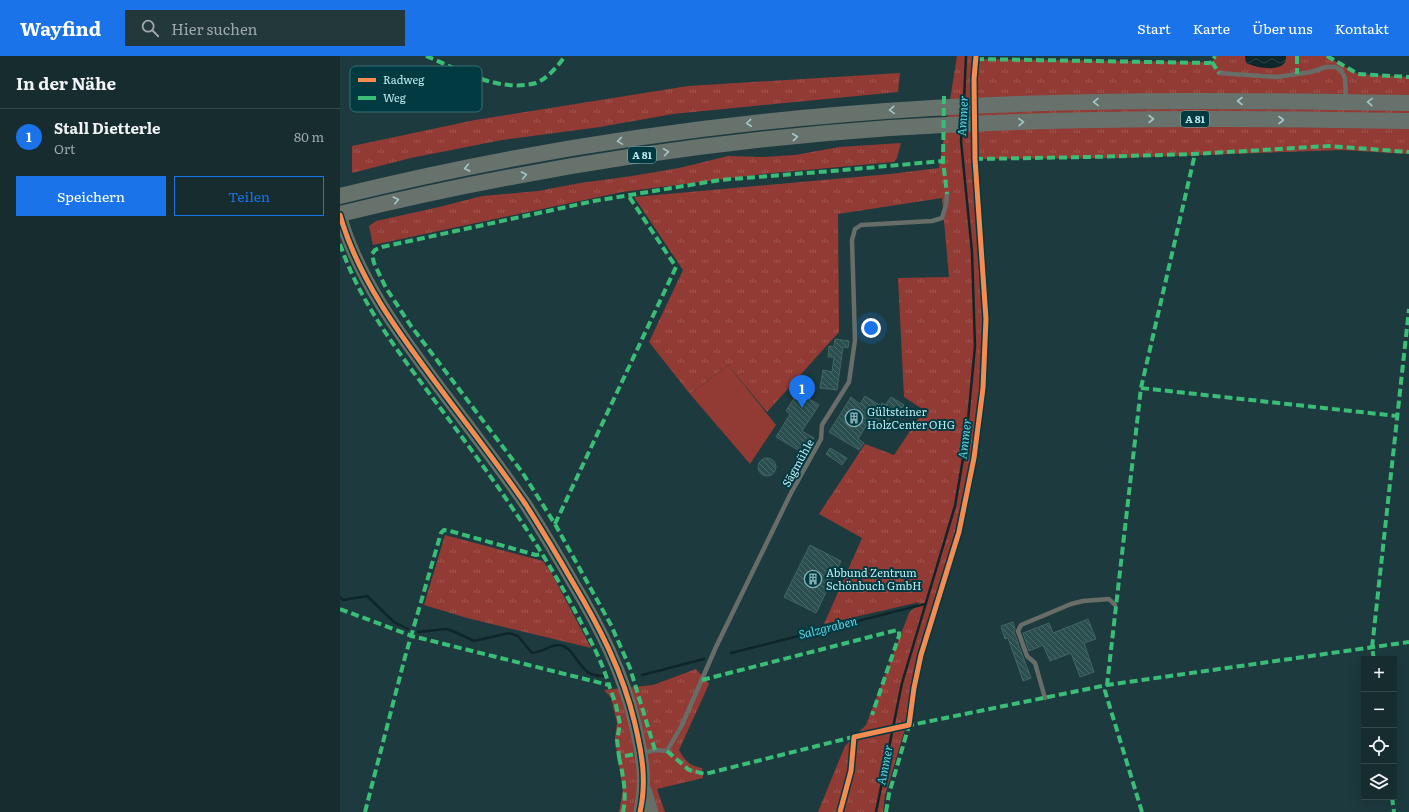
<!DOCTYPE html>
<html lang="de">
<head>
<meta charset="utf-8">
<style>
	:root { --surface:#162c2e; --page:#23383a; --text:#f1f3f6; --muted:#9ea7aa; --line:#35484a; --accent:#1a73e8 }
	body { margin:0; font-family:Literata,serif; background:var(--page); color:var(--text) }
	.controls { position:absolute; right:12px; bottom:12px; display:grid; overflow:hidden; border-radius:0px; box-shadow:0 4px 16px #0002 }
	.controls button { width:36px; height:36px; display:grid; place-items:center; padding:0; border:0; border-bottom:1px solid var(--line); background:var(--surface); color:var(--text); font:20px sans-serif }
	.you { position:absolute; left:531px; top:272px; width:14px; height:14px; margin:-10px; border:3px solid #fff; border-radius:50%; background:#1a73e8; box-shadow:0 0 0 6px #1a73e833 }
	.badge { display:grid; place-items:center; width:26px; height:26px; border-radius:50%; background:var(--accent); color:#fff; font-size:13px; font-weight:700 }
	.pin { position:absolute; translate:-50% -33px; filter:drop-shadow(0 1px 2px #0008) }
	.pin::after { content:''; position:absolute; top:21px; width:14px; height:12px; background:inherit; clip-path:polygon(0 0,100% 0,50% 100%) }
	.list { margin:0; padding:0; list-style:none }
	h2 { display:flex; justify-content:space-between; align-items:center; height:52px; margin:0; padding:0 16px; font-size:17px }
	h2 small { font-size:13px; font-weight:400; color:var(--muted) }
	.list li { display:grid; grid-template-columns:26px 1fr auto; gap:12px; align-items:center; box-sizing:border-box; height:56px; padding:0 16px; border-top:1px solid var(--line) }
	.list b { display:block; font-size:15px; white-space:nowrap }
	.list p { margin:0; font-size:13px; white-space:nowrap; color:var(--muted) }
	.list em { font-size:13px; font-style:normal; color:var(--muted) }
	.actions { display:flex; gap:8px; padding:12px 16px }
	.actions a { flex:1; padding:9px 0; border:1px solid var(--accent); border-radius:0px; text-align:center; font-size:14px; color:var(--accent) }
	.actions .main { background:var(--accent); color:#fff }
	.icon { flex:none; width:22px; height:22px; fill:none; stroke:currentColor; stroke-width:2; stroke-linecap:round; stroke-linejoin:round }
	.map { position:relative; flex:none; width:1069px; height:756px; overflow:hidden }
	header { display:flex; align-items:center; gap:24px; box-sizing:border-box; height:56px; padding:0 20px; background:var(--accent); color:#fff }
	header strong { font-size:19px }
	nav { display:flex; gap:22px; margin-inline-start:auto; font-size:14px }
	.search { width:280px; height:36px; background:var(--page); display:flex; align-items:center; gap:10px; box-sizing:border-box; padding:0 14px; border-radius:0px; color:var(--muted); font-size:15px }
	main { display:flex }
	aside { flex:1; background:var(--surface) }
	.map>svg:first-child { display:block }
	.grass { fill:url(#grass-tufts) }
	.pitch { fill:#923a34 }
	.water { fill:url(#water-waves) }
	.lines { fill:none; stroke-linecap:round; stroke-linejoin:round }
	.stream { stroke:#0e2629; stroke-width:2.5 }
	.building { fill:url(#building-back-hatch); stroke:#446363 }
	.lane { stroke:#686d67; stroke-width:4.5 }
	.secondary { stroke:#666e68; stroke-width:13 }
	.highway { stroke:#68726d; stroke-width:16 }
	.quiet { stroke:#3abd76; stroke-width:4; stroke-dasharray:8 4; stroke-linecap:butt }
	.cycleway-casing { stroke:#013a41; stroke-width:8 }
	.cycleway { stroke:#f68b52; stroke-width:5 }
	.oneway { stroke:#a5c6c9 }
	.labels { text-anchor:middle; stroke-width:4; stroke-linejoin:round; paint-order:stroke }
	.shield { fill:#013a41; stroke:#86b5bc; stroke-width:1 }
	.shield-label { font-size:10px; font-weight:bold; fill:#bfeaf0 }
	.poi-label { font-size:11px; fill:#bfeaf0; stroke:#013a41; text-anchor:start }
	.street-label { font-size:11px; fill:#bfeaf0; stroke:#013a41 }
	.water-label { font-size:12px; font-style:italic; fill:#5cd3e3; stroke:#013a41 }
	.key { fill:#013a41; stroke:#3a6f76; stroke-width:1 }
	.key-label { font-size:11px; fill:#bfeaf0 }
</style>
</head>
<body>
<header>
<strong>Wayfind</strong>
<div class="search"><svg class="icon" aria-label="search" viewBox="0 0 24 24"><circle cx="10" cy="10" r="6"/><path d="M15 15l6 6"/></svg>Hier suchen</div>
<nav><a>Start</a><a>Karte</a><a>Über uns</a><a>Kontakt</a></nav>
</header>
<main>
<aside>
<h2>In der Nähe<small></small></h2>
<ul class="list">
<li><span class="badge">1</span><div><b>Stall Dietterle</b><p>Ort</p></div><em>80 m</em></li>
</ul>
<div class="actions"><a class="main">Speichern</a><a>Teilen</a></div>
</aside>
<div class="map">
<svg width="1069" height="756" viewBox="0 0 1069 756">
	<defs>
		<pattern id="grass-tufts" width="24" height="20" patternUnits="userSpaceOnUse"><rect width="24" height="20" fill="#923a34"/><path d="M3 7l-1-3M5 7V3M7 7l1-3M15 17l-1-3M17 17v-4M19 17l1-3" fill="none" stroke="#a05752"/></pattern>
		<pattern id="water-waves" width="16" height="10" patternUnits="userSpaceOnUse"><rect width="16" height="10" fill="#0e2629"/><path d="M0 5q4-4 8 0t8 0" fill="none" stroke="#2f4648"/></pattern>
		<pattern id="building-back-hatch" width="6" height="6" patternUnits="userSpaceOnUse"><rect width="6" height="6" fill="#2b4f4f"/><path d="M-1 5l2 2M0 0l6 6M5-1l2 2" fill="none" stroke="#486869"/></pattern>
	</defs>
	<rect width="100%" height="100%" fill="#1d3a3e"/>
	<path class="grass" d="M617 0H636V3L872 6 876 0H986L1018 18 1069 21V98L1002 94 778 102 635 103 646 263 643 332 631 403 615 476 599 532 577 598 569 660 545 739 543 756H478L505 690 526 669 569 557 580 546 484 568 522 482 479 458 525 388 554 399 584 354 564 341 558 222 609 221 602 142 498 158 499 276 427 356 388 309 350 338 309 286 343 214 294 141 550 118 599 112Z
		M560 17 558 36 333 58 260 71 162 84 71 102 12 117V90L135 64 348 30Z
		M561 87 557 102 554 106 423 118 282 136 33 189 29 170 36 165 99 151 142 140 198 135 240 127 292 120 339 112 388 100 423 101 455 99 499 91Z
		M105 479 203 505 212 518 251 592 127 562 84 549Z
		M356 613 369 628 339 694C346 706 349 709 362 712L363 722 317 733 325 756H279L283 734 277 697 275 681 277 667 271 642 264 634 313 629Z"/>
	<path class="pitch" d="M388 309 436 369 410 408 350 338Z"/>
	<path class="water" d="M905 0H946C948 18 916 12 906 7Z"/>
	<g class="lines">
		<path class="stream" d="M624 44 626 0
			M0 541 3 544 27 540 54 566 68 573
			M78 576 106 573 115 576 134 585 169 577 178 580 192 597C203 596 212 588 219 589 233 590 238 612 251 618 254 619 259 620 263 620
			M391 597 585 548
			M302 619 364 603
			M536 756 562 627 615 450 626 385 635 290 632 196 621 85 622 73"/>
	</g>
	<path class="building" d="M495 283 509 285 508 292 503 291 497 334 480 332 483 314 492 316 494 301H488L489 290 494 291Z
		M458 336 479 349 462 375 474 382 465 398 436 381 450 358 446 355Z
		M525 340 541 350 542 347 545 349 551 341 564 349 557 361 552 358 544 370 531 362 518 383 524 387 519 394 489 376 511 341 520 348Z
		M490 392 507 402 502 409 486 398Z
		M418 411a9 9 0 1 1 18 0a9 9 0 1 1-18 0Z
		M470 489 501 505 476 557 444 541Z
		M748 563 756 583 744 587 754 616 740 621 731 597 710 605 703 589 689 595 683 577 709 567 713 577Z
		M673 566 675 573 674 576 691 622 683 625 668 582 665 583 661 570Z"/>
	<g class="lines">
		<path class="lane" d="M879 17 937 21 971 16 986 11H995L1001 14 1005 22 1006 44
			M705 642 695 607 687 600 678 575 681 569 731 548 743 545 769 543 775 549
			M303 697 315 694 327 695 342 669 376 591 450 439 481 383 482 369 509 326 515 284 512 184 515 173 521 169 592 165 602 162 606 149 607 138"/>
		<path class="secondary" d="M0 159C19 226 64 284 105 339 132 375 160 411 186 449 202 474 217 499 232 525 259 570 283 616 295 668 302 698 307 725 300 756
			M305 734 312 756"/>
		<path class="highway" d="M0 140C166 99 336 72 507 58 694 42 881 44 1069 47
			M0 158C180 114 365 85 550 72 723 61 896 62 1069 65"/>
		<path class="quiet" d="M86 0C120 14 159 37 196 27 207 23 219 9 225 0
			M957 0V18
			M987 0 1018 18 1069 21
			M636 3 869 7 872 6 875 0
			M872 6 879 17
			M604 40 603 105 607 138
			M635 103 750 101 855 98 989 90 1069 96
			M0 188C21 250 63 302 101 353 149 417 196 482 234 553 247 578 261 602 269 629
			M801 332 1057 360
			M215 468 336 211 288 139
			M0 553 72 580 269 629 276 649 280 668 277 684 279 701 301 697
			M1034 603 1032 592 1069 253
			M362 624 557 574 559 575V580L532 659
			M566 670 767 629 1069 586
			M315 694 290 612 271 569 215 468 182 416 71 270 46 232 34 207 32 198 35 194 42 191 254 145 380 124 492 115 603 105
			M327 695 349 714 365 718 517 680
			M279 701C283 719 287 738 283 756
			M1052 741 1054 756
			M25 756 65 601 101 477 104 474 110 475 196 499 202 498
			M546 756 549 738 570 666
			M802 756 765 635 767 629 801 332 855 98"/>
		<defs>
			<path id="cycleway" d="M0 159C19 226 64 284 105 339 132 375 160 411 186 449 202 474 217 499 232 525 259 570 283 616 295 668 302 698 307 725 300 756
				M500 756 511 715 514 681 569 669 574 632 581 599 619 476 634 402 643 332 646 263 635 103 634 23 636 0"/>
		</defs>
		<use href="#cycleway" class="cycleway-casing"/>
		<use href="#cycleway" class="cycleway"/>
	</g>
	<defs><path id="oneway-chevron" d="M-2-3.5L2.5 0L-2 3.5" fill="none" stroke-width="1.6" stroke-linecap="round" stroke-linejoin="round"/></defs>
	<g class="oneway">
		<use href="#oneway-chevron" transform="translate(900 45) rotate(-180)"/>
		<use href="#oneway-chevron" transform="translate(756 46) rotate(179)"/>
		<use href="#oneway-chevron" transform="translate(1030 46) rotate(-179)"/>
		<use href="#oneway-chevron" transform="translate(552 54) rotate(176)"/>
		<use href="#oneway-chevron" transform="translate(811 63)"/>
		<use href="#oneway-chevron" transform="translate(941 64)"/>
		<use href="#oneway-chevron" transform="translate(681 66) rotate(-2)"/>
		<use href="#oneway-chevron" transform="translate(409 67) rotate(174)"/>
		<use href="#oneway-chevron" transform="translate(455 81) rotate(-6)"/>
		<use href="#oneway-chevron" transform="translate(280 85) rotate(171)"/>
		<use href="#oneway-chevron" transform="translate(326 96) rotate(-8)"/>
		<use href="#oneway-chevron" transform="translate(127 112) rotate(169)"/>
		<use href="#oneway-chevron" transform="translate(184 119) rotate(-11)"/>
		<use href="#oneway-chevron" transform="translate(56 144) rotate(-13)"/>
	</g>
	<defs>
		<symbol id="building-ring" viewBox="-11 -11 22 22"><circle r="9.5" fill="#013a41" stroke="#86acb2" stroke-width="1.5"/><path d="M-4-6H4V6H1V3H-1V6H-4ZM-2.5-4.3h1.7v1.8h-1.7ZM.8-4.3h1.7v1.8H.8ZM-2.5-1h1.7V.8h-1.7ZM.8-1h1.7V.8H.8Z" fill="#86acb2"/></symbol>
	</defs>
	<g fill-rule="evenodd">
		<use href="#building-ring" x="504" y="352" width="20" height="20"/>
		<use href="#building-ring" x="463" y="513" width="20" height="20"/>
	</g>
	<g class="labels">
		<g class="shield">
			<rect x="841" y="55" width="28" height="16" rx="3"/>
			<rect x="288" y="91" width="28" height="16" rx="3"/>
		</g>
		<g class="shield-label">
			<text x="855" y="67">A 81</text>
			<text x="302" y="103">A 81</text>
		</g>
		<g class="poi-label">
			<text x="527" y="360">Gültsteiner<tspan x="527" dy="13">HolzCenter OHG</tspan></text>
			<text x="486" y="521">Abbund Zentrum<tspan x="486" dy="13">Schönbuch GmbH</tspan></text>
		</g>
		<g class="street-label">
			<text transform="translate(458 407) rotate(-61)" y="4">Sägmühle</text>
		</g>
		<g class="water-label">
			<text transform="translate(623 60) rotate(-87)" y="4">Ammer</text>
			<text transform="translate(625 383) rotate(-83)" y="4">Ammer</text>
			<text transform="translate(488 572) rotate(-14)" y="4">Salzgraben</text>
			<text transform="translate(545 709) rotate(-79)" y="4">Ammer</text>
		</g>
	</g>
	<rect x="10" y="10" width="132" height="46" rx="6" class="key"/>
	<rect x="18" y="22" width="18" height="4" fill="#f68b52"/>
	<rect x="18" y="40" width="18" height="4" fill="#3abd76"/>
	<g class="key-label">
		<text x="43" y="28">Radweg</text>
		<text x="43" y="46">Weg</text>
	</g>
</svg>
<div class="controls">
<button>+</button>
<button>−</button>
<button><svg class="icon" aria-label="locate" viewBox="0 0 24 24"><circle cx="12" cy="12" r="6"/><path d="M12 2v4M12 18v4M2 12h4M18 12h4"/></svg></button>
<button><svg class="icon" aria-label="layers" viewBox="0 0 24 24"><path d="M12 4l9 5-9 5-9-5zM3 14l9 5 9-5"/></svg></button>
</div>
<div class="you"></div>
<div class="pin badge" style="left:462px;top:352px">1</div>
</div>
</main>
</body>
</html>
